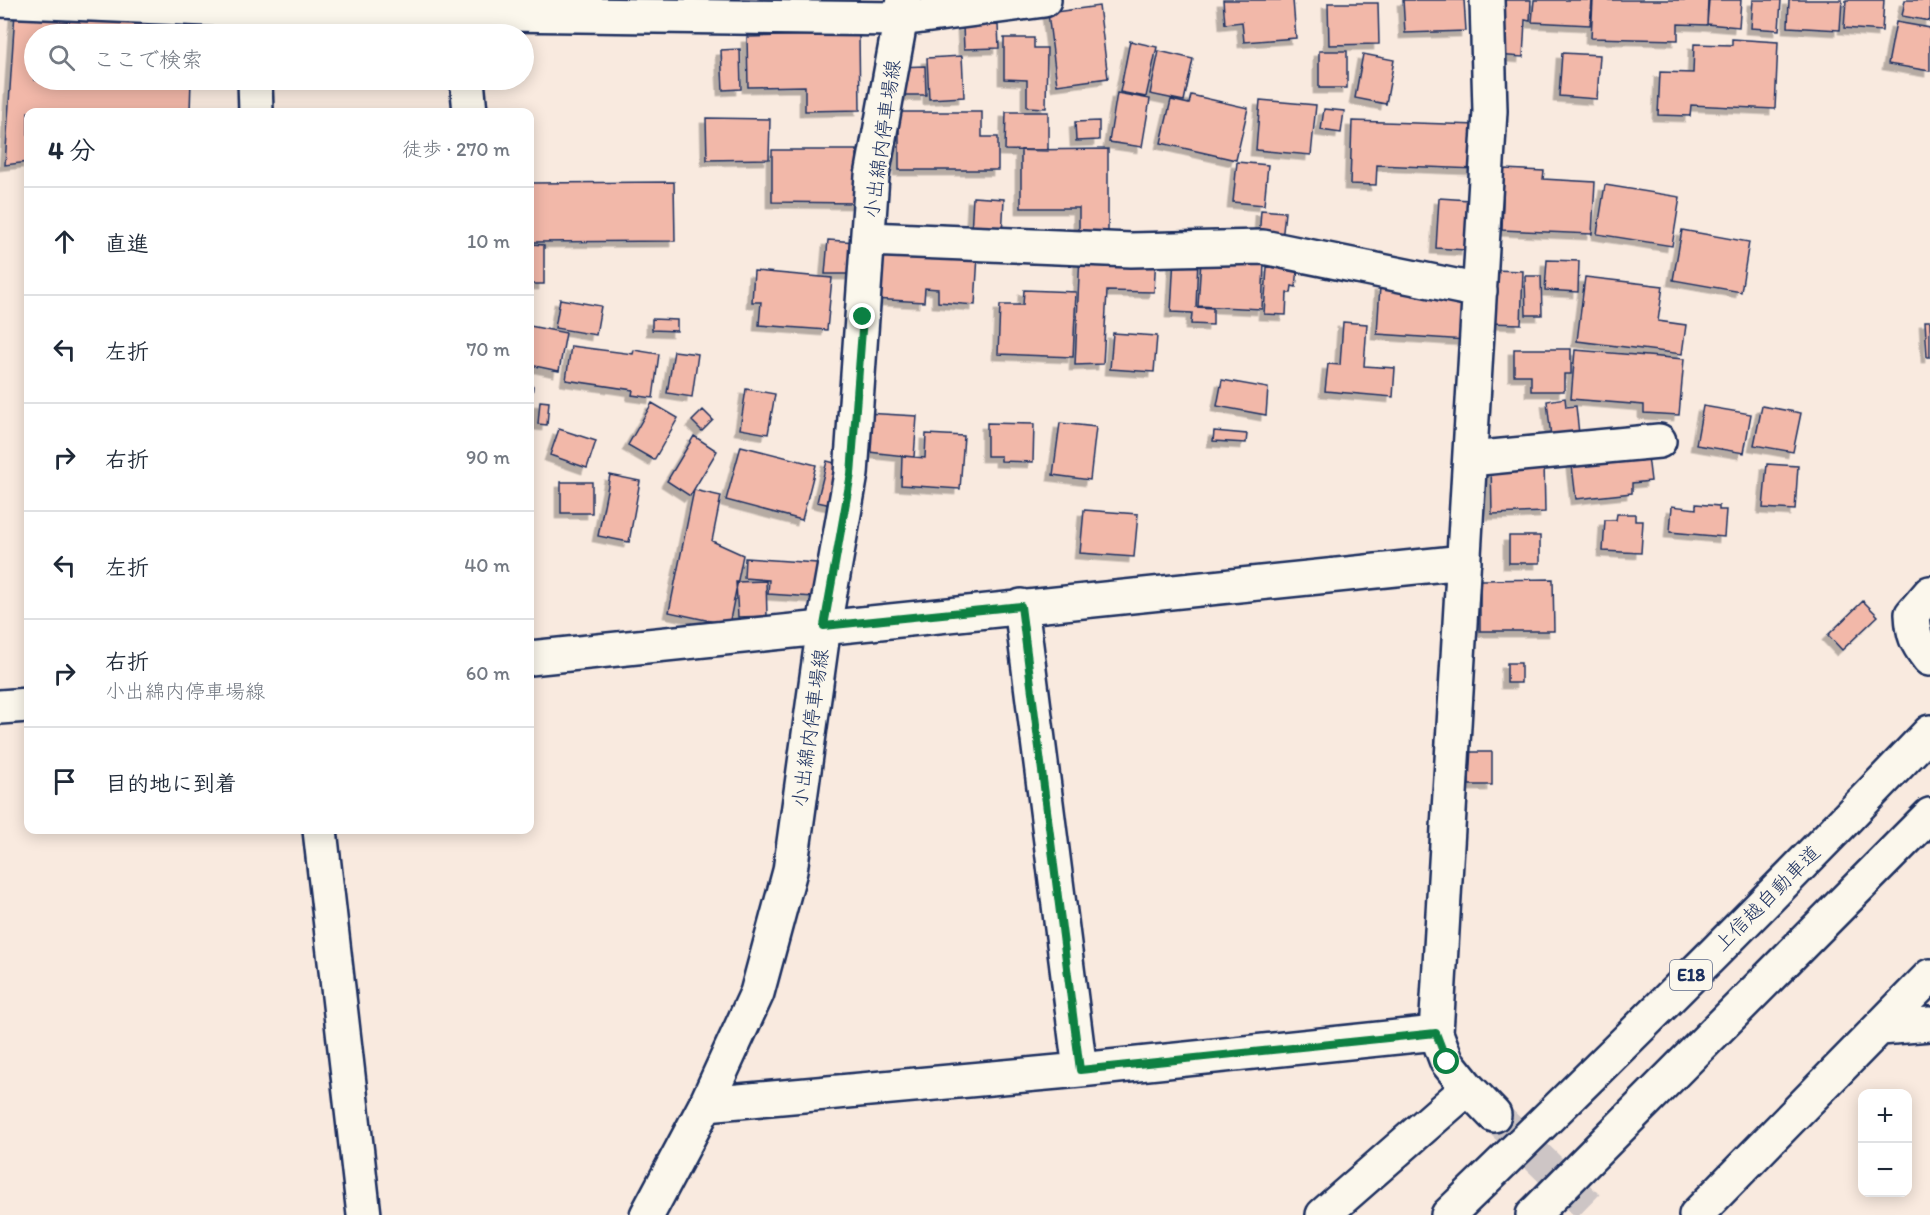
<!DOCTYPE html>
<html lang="ja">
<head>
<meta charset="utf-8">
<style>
	:root { --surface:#fff; --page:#f2f2f3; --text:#1f2937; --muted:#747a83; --line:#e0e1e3 }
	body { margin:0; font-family:Itim,"Klee One",sans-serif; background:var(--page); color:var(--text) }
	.controls { position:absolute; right:18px; bottom:18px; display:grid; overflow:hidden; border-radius:12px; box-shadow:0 3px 15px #0003 }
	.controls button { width:54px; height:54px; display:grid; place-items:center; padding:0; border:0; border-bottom:2px solid var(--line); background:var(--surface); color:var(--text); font:30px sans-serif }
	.stop { position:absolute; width:18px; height:18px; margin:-14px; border:4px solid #0b8043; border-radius:50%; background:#fff }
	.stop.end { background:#0b8043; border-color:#fff; box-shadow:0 2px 6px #0008 }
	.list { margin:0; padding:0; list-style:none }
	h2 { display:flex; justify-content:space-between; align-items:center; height:78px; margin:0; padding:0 24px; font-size:26px }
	h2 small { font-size:20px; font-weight:400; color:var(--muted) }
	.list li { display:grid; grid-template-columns:39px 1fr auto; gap:18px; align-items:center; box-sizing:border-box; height:108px; padding:0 24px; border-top:2px solid var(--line) }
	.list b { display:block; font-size:22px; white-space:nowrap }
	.list p { margin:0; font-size:20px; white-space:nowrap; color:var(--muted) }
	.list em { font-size:20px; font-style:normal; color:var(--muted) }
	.icon { flex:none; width:33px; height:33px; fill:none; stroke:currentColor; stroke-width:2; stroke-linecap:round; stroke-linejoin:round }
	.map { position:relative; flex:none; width:1930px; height:1215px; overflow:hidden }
	.search { position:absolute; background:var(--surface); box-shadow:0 3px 15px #0003; left:24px; top:24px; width:510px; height:66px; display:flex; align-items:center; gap:15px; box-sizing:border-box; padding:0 21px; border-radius:33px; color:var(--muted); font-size:22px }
	.panel { position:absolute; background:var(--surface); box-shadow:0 3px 15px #0003; left:24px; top:108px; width:510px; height:726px; border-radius:12px }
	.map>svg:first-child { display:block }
	.building { fill:#f2b8a9; stroke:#1b2f5e; stroke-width:1.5; filter:url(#shadow) }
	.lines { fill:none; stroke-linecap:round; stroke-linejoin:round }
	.minor-tunnel { stroke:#cdc5c5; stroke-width:33; stroke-dasharray:33 16; stroke-linecap:butt }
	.minor-casing { stroke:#1b2f5e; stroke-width:38 }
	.major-casing { stroke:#1b2f5e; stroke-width:38 }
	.highway-casing { stroke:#1b2f5e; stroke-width:38 }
	.minor { stroke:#fbf7ec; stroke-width:33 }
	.major { stroke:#fbf7ec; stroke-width:33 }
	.highway { stroke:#fbf7ec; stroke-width:33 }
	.route { stroke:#0b8043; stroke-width:8 }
	.labels { text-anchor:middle; stroke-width:5; stroke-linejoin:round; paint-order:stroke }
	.shield { fill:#fbf7ec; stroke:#5e6b89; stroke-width:1.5 }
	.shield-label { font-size:18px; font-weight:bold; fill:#1b2f5e }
	.street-label { font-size:20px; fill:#1b2f5e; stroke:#fbf7ec }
</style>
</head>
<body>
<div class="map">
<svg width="1930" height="1215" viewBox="0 0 1930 1215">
	<defs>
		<filter id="shadow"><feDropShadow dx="-5.5" dy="5.5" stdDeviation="0" flood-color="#0004"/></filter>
	</defs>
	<rect width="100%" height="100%" fill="#f9eadf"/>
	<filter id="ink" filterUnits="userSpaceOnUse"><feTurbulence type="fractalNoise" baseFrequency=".0167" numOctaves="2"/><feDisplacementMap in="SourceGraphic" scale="12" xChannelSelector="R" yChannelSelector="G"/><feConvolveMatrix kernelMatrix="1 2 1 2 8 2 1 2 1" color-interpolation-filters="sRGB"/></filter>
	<g filter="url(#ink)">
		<path class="building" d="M1223 0H1293L1296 38 1244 42 1242 22 1225 24Z
			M1403 0H1464L1466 31 1405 33Z
			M1499 0H1531L1530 21 1525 20 1523 57 1496 55Z
			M1534 0H1592L1590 25 1532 22Z
			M1593 0H1708L1707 25 1678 24V40L1591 38Z
			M1709 0H1741L1739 27 1707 24Z
			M1753 0H1781L1779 30 1751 28Z
			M1789 0H1842L1840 30 1788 27Z
			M1846 0H1884L1882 31 1844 28Z
			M1905 0H1930V21L1902 16Z
			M1328 3H1378L1379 44 1329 45Z
			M1099 6 1108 78 1057 85 1048 13Z
			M15 12 165 15 172 26H193L192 34H34V80H191L190 112H28V162L5 165Z
			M1896 22 1930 28V71L1888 64Z
			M998 25 999 48 964 49 963 26Z
			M859 34 860 110 805 111V86L748 87 747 37Z
			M1004 38H1034V48H1047L1046 108 1027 107V80L1004 79Z
			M1732 39 1778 42 1775 109 1691 105 1690 116 1658 115 1660 72 1693 73 1694 44 1732 45Z
			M1130 41 1157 47 1146 97 1120 92Z
			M740 49 741 89 723 90 721 50Z
			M1159 51 1193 59 1184 101 1150 94Z
			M1319 51H1347V88H1319Z
			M1562 53 1600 55 1597 99 1559 96Z
			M1363 54 1394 60 1386 104 1355 98Z
			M962 56 964 97 929 99 927 58Z
			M925 66 926 95H898L897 67Z
			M1117 93 1150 99 1142 147 1109 142Z
			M1191 95 1248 108 1236 160 1161 143 1171 100 1189 104Z
			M1260 100 1316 105 1311 155 1256 150Z
			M1324 109 1344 111 1341 133 1321 130Z
			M899 112H982V137H998V170H899Z
			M1006 112H1048V151L1005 150Z
			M706 118 770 119 769 159 707 160Z
			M1099 121V140L1076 141 1075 122Z
			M1352 121 1478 125 1476 169 1377 165 1376 185 1350 184Z
			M1108 149V238H1079V208H1021V150Z
			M772 150H857V203L772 202Z
			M1237 162 1268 165 1264 205 1233 202Z
			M1504 169 1544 171 1543 179 1595 182 1592 234 1502 230Z
			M674 182 675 241 530 242V183Z
			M1605 185 1680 197 1672 246 1597 234Z
			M973 197 1004 199 1002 236 971 235Z
			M1439 198 1469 200 1466 250 1436 248Z
			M1261 210 1285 212 1282 241 1259 240Z
			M1682 230 1749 242 1741 292 1673 280Z
			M828 240 857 242 855 274H825Z
			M530 244 544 245V284H530Z
			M876 250 978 255 975 305 938 302V289L925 288 924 302 873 299Z
			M1080 254H1156L1154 292 1107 291 1103 364 1075 365Z
			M1174 257 1198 258 1196 307 1213 308V325L1191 324 1192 313 1171 312Z
			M1201 260 1264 263 1262 309 1198 306Z
			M1547 260 1579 261 1578 292 1545 290Z
			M1267 267 1298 269 1296 287 1292 286 1291 293H1287L1286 315 1264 314Z
			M1491 270 1523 271 1521 324 1490 323Z
			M754 271 832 278 827 330 759 325 761 302H752Z
			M1525 276H1541L1542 315H1526Z
			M1585 277 1663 286 1658 321 1686 325 1682 354 1577 341Z
			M1380 286 1469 292 1466 340 1377 334Z
			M1024 290 1076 292 1073 357 998 354 1000 305H1023Z
			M560 299 601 306 596 335 555 328Z
			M652 319 677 320V331L652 330Z
			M1925 321H1930V357H1927Z
			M1343 322 1367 324 1364 366 1395 368 1393 397 1325 391 1328 364 1340 365Z
			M530 326 566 333 559 371 530 365Z
			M1113 333 1157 336 1154 372 1110 369Z
			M571 346 633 354 634 350 659 354 653 398 632 395 633 390 566 380Z
			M1514 349H1571V374H1564V391H1531V375H1514Z
			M1575 350 1684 359 1679 415 1644 413V405L1571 399Z
			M674 351 698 354 692 397 667 393Z
			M1222 380 1268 388 1266 415 1217 406Z
			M530 386H533L530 416Z
			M746 389 775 394 768 434 740 429Z
			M1565 398 1566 407 1576 406 1579 434 1551 437 1547 401Z
			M540 401 549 402 547 425 538 424Z
			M652 403 678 418 654 460 628 445Z
			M1703 406 1751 414 1744 453 1696 445Z
			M1762 406 1801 413 1793 452 1754 445Z
			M703 410 713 420 702 431 692 421Z
			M865 413 917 416 914 457 860 451Z
			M987 423 1034 424 1033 462 1001 461V456H987Z
			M1060 423 1096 427 1090 480 1053 475Z
			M559 429 596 441 587 468 550 455Z
			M1214 431 1247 434 1246 443 1213 441Z
			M926 434 964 436 960 489 901 485 902 456 925 458Z
			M694 436 717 451 690 496 667 481Z
			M741 446 816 465 802 520 726 500Z
			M1647 448 1651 481 1632 483V493L1576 499 1571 457Z
			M827 461 846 466 836 506 817 502Z
			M1544 461 1545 512 1492 514 1491 463Z
			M1767 464 1798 466 1795 510 1763 508Z
			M610 475 640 481 629 542 598 536Z
			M561 482H592V513H561Z
			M694 490 721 496 712 541 743 555 729 625 669 612Z
			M1696 504 1719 506V510H1726L1724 537 1670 532 1672 506 1696 509Z
			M1084 510 1138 514 1134 557 1080 553Z
			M1617 514H1635V521H1643L1641 553 1603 551 1605 520H1616Z
			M1509 536H1540V563H1509Z
			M745 558 817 563 814 597 768 594 769 580 744 578Z
			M1553 579 1554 631H1480V580Z
			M766 581 767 616 738 617 736 582Z
			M1863 601 1878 616 1842 650 1828 635Z
			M1507 663H1521V683H1507Z
			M1469 752H1492V785H1469Z"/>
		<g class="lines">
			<path class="minor-tunnel" d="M1494 1115 1597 1215"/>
			<defs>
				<path id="minor" d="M0 0 253 11 900 19 1044 0
					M1487 0 1490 111 1436 1033 1447 1062 1468 1088 1494 1115
					M255 80 256 112
					M467 80 470 112
					M868 239 1131 250 1263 247 1480 291
					M1470 459 1659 441
					M1021 606 1080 1070
					M530 658 1464 562
					M1929 659C1916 642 1913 635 1912 614L1930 593
					M0 707 28 705
					M320 830 364 1215
					M1881 1028 1930 1024
					M706 1104 1080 1070 1436 1033
					M1323 1215 1468 1088
					M1696 1215 1930 976"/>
				<path id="major" d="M647 1215 706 1104 757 993 790 871 824 626 851 474 872 176 904 0"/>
				<path id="highway" d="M1448 1215C1612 1057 1773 896 1930 732
					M1533 1215 1930 815"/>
			</defs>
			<use href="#minor" class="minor-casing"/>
			<use href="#major" class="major-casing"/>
			<use href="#highway" class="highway-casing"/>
			<use href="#minor" class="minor"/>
			<use href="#major" class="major"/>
			<use href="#highway" class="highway"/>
		</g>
	</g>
	<g class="lines" filter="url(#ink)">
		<path class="route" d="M863 317 851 474 824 626 1021 606 1080 1070 1436 1033 1447 1062"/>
	</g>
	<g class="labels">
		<rect class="shield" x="1670" y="960" width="42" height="30" rx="4.5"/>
		<g class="shield-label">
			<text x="1691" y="981">E18</text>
		</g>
		<g class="street-label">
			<text transform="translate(882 139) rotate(-82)" y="7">小出綿内停車場線</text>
			<text transform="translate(810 728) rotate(-82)" y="7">小出綿内停車場線</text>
			<text transform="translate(1767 898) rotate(-45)" y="7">上信越自動車道</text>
		</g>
	</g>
</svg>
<div class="controls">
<button>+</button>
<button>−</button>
</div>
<div class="stop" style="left:1447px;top:1062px"></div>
<div class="stop end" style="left:863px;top:317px"></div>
<div class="search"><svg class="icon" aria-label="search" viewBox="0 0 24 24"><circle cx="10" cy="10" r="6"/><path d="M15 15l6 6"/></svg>ここで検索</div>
<section class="panel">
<h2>4 分<small>徒歩 · 270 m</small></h2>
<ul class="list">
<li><svg class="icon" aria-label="ahead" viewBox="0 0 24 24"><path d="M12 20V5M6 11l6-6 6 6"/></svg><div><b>直進</b></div><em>10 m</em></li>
<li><svg class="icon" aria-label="left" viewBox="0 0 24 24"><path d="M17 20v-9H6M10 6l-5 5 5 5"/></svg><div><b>左折</b></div><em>70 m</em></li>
<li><svg class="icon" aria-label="right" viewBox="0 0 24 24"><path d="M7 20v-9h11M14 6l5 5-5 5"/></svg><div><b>右折</b></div><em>90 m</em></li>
<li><svg class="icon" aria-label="left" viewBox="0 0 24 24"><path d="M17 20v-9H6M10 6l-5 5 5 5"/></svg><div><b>左折</b></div><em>40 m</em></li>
<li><svg class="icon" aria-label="right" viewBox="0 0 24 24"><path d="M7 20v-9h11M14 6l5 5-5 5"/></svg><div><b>右折</b><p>小出綿内停車場線</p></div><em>60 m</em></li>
<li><svg class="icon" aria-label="arrive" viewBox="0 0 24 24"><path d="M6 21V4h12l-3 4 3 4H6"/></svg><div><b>目的地に到着</b></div></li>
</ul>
</section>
</div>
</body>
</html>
